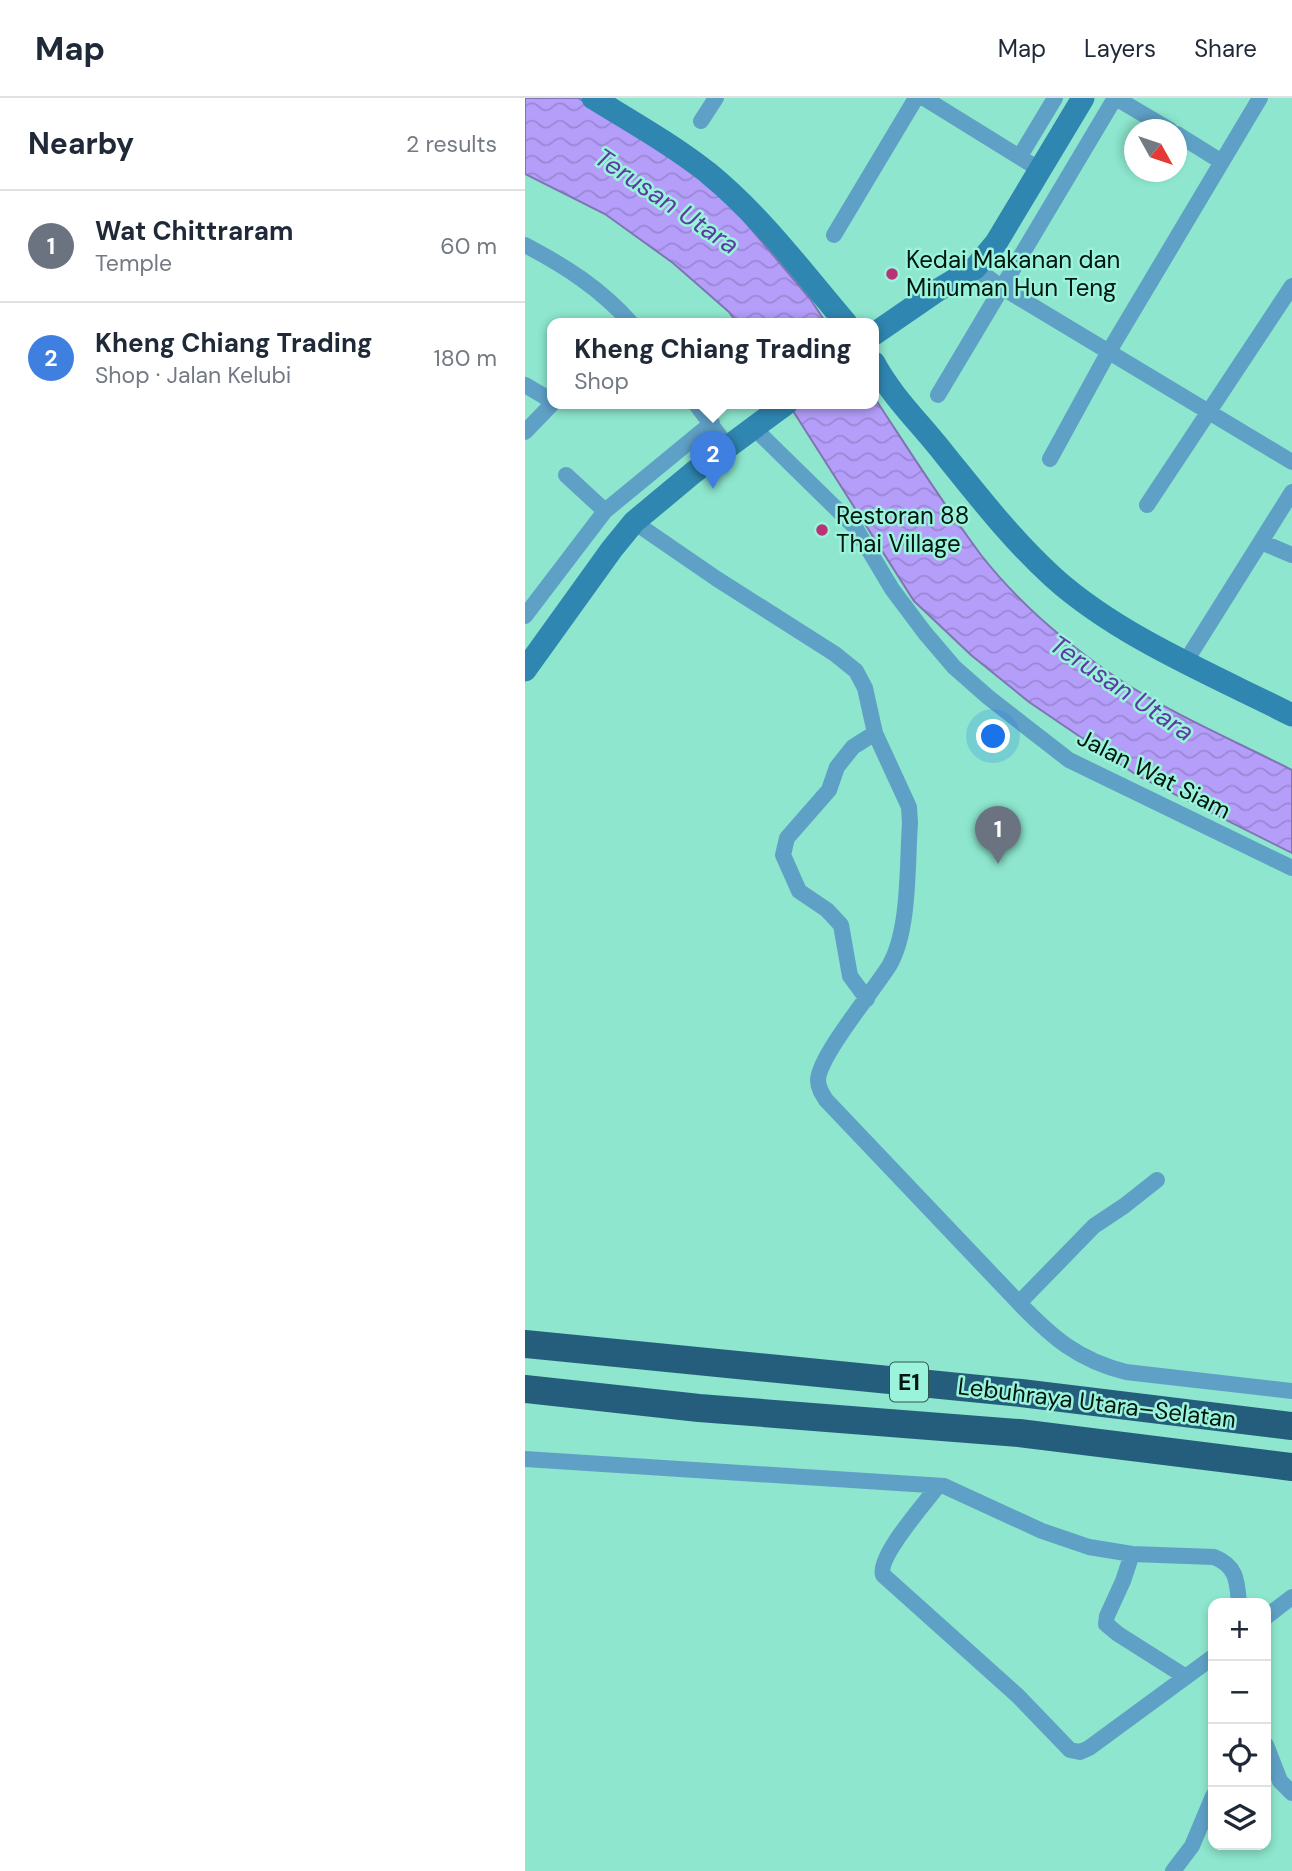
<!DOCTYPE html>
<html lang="en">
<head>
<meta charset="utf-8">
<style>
	:root { --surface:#fff; --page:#f6f6f7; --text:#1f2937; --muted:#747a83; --line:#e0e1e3; --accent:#111827 }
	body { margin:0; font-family:"DM Sans",sans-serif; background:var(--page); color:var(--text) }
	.controls { position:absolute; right:21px; bottom:21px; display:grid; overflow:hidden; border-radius:14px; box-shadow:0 4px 10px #0003 }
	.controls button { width:63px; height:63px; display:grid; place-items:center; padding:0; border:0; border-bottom:2px solid var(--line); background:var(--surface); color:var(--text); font:35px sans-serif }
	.compass { position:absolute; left:599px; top:21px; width:63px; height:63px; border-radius:50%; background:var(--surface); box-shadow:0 4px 10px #0003; rotate:130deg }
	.you { position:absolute; left:469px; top:639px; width:24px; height:24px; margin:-18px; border:5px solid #fff; border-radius:50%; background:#1a73e8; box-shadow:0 0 0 10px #1a73e833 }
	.badge { display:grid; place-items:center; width:46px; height:46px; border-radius:50%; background:var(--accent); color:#fff; font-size:23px; font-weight:700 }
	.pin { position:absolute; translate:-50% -58px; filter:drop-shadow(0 2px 4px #0008) }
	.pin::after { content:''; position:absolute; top:37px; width:24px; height:21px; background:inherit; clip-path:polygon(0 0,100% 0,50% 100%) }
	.popup { position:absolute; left:22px; top:220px; width:332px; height:91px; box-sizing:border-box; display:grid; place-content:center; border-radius:14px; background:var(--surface); filter:drop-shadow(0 2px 5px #0005); font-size:23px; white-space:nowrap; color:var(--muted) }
	.popup b { font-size:26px; color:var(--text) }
	.popup::after { content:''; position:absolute; left:50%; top:100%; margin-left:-14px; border:14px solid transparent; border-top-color:var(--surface) }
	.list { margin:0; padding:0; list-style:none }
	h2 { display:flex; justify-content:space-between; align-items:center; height:91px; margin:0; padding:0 28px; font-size:30px }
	h2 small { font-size:23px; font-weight:400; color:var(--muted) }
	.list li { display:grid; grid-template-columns:46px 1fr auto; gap:21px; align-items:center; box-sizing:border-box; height:112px; padding:0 28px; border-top:2px solid var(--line) }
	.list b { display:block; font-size:26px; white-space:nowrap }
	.list p { margin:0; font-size:23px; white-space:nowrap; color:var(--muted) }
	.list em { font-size:23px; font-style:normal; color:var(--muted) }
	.icon { flex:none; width:38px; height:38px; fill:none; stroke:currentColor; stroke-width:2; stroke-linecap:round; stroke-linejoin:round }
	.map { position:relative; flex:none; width:767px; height:1773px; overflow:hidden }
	header { display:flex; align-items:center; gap:42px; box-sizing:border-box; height:98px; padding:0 35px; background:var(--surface); border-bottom:2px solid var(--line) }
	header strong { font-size:33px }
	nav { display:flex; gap:38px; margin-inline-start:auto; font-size:24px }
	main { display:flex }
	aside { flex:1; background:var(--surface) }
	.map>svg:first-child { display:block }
	.water { fill:url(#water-waves); stroke:#7f75b4; stroke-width:2 }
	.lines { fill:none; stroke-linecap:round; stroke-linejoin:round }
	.street { stroke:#5fa1c6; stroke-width:16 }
	.secondary { stroke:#2f86b1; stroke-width:23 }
	.highway { stroke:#245e7c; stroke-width:28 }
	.poi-dot { fill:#b83275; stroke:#9af3da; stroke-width:2.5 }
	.labels { text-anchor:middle; stroke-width:5; stroke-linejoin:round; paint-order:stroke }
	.shield { fill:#9af3da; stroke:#2e584d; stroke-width:2 }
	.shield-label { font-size:23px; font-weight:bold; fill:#001610 }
	.poi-label { font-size:24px; fill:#001610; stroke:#9af3da; text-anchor:start }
	.street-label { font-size:24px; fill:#001610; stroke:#9af3da }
	.water-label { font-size:26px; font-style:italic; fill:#5e3ba4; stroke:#9af3da }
</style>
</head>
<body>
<header>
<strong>Map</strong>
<nav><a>Map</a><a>Layers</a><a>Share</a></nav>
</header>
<main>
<aside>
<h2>Nearby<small>2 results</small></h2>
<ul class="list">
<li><span class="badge" style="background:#6b7280">1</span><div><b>Wat Chittraram</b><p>Temple</p></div><em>60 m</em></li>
<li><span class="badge" style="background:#3f7fe0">2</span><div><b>Kheng Chiang Trading</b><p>Shop · Jalan Kelubi</p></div><em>180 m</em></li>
</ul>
</aside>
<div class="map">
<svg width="767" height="1773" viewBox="0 0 767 1773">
	<defs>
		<pattern id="water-waves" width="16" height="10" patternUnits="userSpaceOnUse" patternTransform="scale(1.75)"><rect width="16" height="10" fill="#b59efa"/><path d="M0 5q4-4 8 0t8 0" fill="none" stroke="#9a87d5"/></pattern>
	</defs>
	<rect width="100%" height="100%" fill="#8de6cd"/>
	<path class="water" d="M0 0H53L128 43 200 100 286 202 301 225H212L204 214 148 165 80 116 0 76Z
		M349 299C384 352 418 406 456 457 492 503 541 545 589 578 644 615 708 642 767 672V755L613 678 504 604 446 557 389 503 263 305H349Z"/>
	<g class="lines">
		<path class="street" d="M399 0 517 73
			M591 0 645 32
			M176 23 191 0
			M652 36 697 64
			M495 58 530 0
			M309 137 391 0
			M0 147C40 168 76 191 106 225
			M450 170 476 189 767 364
			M0 287 27 303
			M413 297 590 0
			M170 305 203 349
			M229 330 330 429 367 491 400 535 429 569 463 599 544 662 767 770
			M0 334 28 305
			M525 361 583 255 735 0
			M41 377 80 413
			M622 407 767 188
			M109 424 192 481 310 556 331 573 340 590 350 635 384 709 385 725C382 766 385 833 364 868 349 892 294 958 293 982 293 990 297 996 301 1002L494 1205C528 1240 553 1262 601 1274L767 1293
			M736 444 767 457
			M0 518 80 413 187 325
			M661 563 767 394
			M342 901 325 878 316 827 302 812 274 793 258 757 262 740 304 692 312 669 328 649 350 635
			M494 1205 569 1128 599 1108 632 1082
			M0 1361 419 1388 517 1433 564 1449 607 1456 689 1459C712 1468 712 1483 714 1505
			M413 1388C400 1405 352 1459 358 1477L493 1598 545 1652 555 1654 564 1650 688 1559
			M607 1456 598 1483 582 1518 581 1526 593 1536 661 1579
			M741 1519 767 1499
			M741 1647 755 1683 767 1695
			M648 1773 667 1748 688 1698"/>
		<path class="secondary" d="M68 0C107 24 146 46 182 74 237 119 275 171 321 225
			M349 236 413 192 450 170 471 145 558 0
			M349 265C367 299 396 326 420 357 454 399 488 443 529 480 595 539 688 577 767 617
			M0 572 87 451 109 424 169 374 262 305"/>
		<path class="highway" d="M0 1246 496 1295 767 1328
			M0 1291 174 1310 494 1335 767 1369"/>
	</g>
	<g class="poi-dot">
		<circle cx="367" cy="176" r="7"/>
		<circle cx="297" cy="432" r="7"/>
	</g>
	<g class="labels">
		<rect class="shield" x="365" y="1264.5" width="38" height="39" rx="5"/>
		<g class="shield-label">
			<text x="384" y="1292">E1</text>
		</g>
		<g class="poi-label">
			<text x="381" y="170">Kedai Makanan dan<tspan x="381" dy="28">Minuman Hun Teng</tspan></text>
			<text x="311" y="426">Restoran 88<tspan x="311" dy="28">Thai Village</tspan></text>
		</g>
		<g class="street-label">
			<text transform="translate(629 676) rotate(27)" y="8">Jalan Wat Siam</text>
			<text transform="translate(572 1305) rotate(7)" y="8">Lebuhraya Utara–Selatan</text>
		</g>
		<g class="water-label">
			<text transform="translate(142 103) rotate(34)" y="9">Terusan Utara</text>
			<text transform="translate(597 590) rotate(34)" y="9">Terusan Utara</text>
		</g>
	</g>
</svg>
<div class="controls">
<button>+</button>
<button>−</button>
<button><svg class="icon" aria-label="locate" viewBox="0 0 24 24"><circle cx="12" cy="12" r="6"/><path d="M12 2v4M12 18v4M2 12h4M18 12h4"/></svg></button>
<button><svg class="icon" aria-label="layers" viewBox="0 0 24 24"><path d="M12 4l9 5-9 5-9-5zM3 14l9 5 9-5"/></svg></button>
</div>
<svg class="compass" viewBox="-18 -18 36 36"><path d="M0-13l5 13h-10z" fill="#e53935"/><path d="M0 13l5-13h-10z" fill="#747a83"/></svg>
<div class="you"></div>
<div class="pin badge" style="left:473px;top:766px;background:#6b7280">1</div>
<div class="pin badge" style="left:188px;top:391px;background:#3f7fe0">2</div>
<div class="popup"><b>Kheng Chiang Trading</b>Shop</div>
</div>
</main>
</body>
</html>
